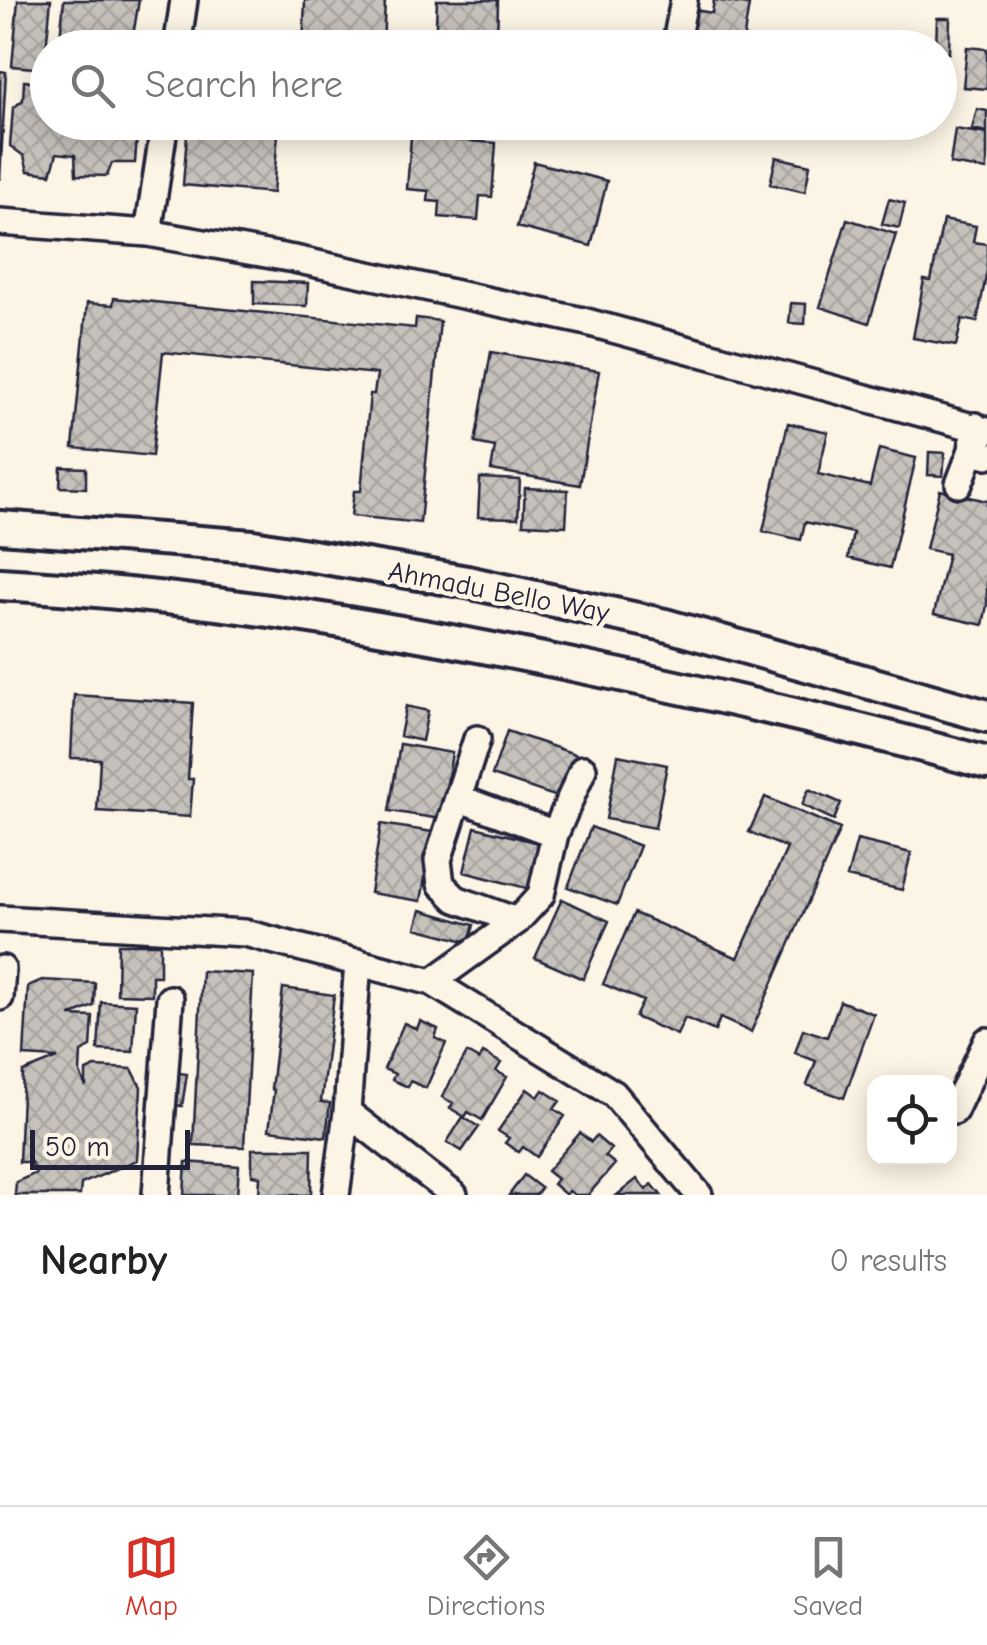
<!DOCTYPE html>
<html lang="en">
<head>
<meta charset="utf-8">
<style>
	:root { --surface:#fff; --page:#f6f6f6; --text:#222; --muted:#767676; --line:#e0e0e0; --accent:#d93025 }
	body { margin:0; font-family:"Comic Neue",sans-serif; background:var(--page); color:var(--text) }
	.controls { position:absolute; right:30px; bottom:30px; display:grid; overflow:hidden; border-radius:20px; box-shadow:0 5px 25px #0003 }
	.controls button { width:90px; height:90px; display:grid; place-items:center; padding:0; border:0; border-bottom:2px solid var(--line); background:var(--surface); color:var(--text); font:50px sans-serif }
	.scale { position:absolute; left:30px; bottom:25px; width:160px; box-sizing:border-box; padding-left:10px; border:5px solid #22223b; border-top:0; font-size:28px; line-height:35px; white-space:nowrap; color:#22223b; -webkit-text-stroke:8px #fcf5e5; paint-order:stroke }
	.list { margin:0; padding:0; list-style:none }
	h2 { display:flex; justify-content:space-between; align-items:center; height:130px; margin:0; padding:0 40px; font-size:42px }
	h2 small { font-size:32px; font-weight:400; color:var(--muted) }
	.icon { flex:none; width:55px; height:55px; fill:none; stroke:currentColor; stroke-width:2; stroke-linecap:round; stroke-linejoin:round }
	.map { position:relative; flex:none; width:987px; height:1195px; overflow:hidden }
	.search { position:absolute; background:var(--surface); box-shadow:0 5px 25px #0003; left:30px; right:30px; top:30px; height:110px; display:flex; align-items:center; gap:25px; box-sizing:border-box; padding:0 35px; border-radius:55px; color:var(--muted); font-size:38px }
	.sheet { height:310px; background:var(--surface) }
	nav { display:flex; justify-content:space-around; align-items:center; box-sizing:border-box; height:140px; border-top:2px solid var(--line); background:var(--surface); font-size:28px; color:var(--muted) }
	nav a { display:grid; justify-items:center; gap:5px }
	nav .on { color:var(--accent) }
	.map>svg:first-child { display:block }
	.building { fill:url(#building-cross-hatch); stroke:#22223b; stroke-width:2.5 }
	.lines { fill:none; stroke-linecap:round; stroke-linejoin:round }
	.minor-casing { stroke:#22223b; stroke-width:32 }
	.major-casing { stroke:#22223b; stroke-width:38 }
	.minor { stroke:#fcf5e5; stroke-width:25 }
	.major { stroke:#fcf5e5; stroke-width:30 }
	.labels { text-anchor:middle; stroke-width:9; stroke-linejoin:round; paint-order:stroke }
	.street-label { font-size:28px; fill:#22223b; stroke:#fcf5e5 }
</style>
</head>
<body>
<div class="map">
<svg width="987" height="1195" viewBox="0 0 987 1195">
	<defs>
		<pattern id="building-cross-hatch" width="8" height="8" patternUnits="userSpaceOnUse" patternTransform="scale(2.5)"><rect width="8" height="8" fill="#c6c1bb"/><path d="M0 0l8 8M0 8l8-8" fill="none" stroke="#aaa6a2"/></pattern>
	</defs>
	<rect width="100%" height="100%" fill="#fcf5e5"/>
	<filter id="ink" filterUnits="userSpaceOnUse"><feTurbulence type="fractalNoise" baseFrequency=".01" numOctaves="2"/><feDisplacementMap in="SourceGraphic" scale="20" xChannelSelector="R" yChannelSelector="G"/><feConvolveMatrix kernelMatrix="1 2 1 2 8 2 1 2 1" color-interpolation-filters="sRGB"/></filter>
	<g filter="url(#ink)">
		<path class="building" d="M18 0H51L44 69 12 66Z
			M64 0H139L131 48H59Z
			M305 0H385L383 48H303Z
			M437 0H498L497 48H435Z
			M714 0 749 5 742 48H688L695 10 712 13Z
			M937 18H950L949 53H940V48H936Z
			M967 47 987 49V89L963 87Z
			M0 71 6 72 0 180Z
			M24 81 48 83V122H138L135 163H112L107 176 76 175 75 155 57 153 51 174 28 171 24 156 10 146 13 108 23 100Z
			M977 109 987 111V132L972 129Z
			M188 122H279L273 193 183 185Z
			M955 129 987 134V170L950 164Z
			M411 137 496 143 492 197 480 196 478 220 439 217 440 202 428 201 429 191 407 189Z
			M776 157 810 165 805 192 770 184Z
			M534 162 607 181 591 246 517 227Z
			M889 199 905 203 899 228 882 224Z
			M847 219 896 234 869 323 820 307Z
			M943 220 976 226 973 242 987 244V271L977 322 962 319 956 346 913 338 924 280 931 281Z
			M254 281 308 283 307 306 254 304Z
			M114 298 415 328 416 318 440 321 420 523 351 516 354 491H361L370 394H374L377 374 163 352 152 456 73 448 87 303 113 305Z
			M791 303 806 304 805 324 789 323Z
			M491 352 599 371 580 485 491 470 495 447 475 443Z
			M788 423 828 432 818 474 870 486 879 449 916 458 890 568 848 558 853 533 805 522 801 540 763 531Z
			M929 452 945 453 943 476 928 475Z
			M61 467 86 468V488L60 487Z
			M480 478 520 480 518 518 478 517Z
			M525 488 568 490 566 526 523 524Z
			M940 490 987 501V605L983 625 934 614 948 554 926 549Z
			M74 695 193 703 188 779H193L190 817 97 811 100 759 71 758Z
			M406 706 428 711 422 741 400 736Z
			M507 731 581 756 566 800 492 775Z
			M400 744 452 753 441 819 389 811Z
			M618 755 667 765 655 828 606 819Z
			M809 789 841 803 834 820 802 805Z
			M765 797 840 829 751 1032 720 1018 715 1031 685 1018 677 1035 635 1017 643 1001 603 984 634 913 738 958 787 848 749 832Z
			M381 824 433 832 421 901 370 893Z
			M475 827 546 845 534 890 464 872Z
			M591 827 640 846 617 905 568 887Z
			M857 840 911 853 902 890 847 877Z
			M562 899 609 921 583 979 535 958Z
			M421 910 474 925 469 942 416 928Z
			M118 944H160V976H152V995L117 994Z
			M202 971 253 974 244 1147 193 1145Z
			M42 980 95 983 94 1006 70 1016 93 1017 91 1047 81 1052 80 1073 86 1087V1071L95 1067 132 1069 141 1087 137 1160 81 1184 80 1195H15L16 1182 36 1173 31 1162H19L23 1072 58 1058 24 1056 28 986Z
			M283 988 334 995 321 1102 330 1103 326 1137 269 1130 274 1090 271 1089Z
			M840 1001 874 1014 844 1098 807 1085 816 1061 795 1053 803 1029 827 1037Z
			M101 1002 136 1004 133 1052 98 1050Z
			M420 1021 438 1029 435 1038 446 1043 426 1088 410 1081 408 1087 392 1080 395 1074 384 1069 404 1023 417 1029Z
			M467 1053 479 1060 483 1053 501 1063 496 1071 507 1077 482 1120 468 1112 465 1117 450 1108 453 1103 442 1097Z
			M172 1072 187 1074 182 1106 168 1104Z
			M527 1089 538 1097 543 1090 560 1101 554 1109 565 1116 537 1157 523 1147 519 1152 505 1143 509 1138 498 1131Z
			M463 1117 479 1127 462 1151 447 1142Z
			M580 1133 591 1142 596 1136 611 1149 605 1156 615 1164 588 1195H575L569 1191 566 1195 553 1184 557 1179 547 1171Z
			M252 1149H312L311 1195H259L260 1176 252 1175Z
			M186 1162 239 1166 237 1195H184Z
			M524 1175 541 1188 536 1195H509Z
			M637 1179 646 1190 652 1184 661 1195H617Z"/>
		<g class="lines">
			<defs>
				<path id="minor" d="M177 48 184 0
					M675 48 684 0
					M0 222 148 233 294 259 583 321 987 431
					M148 233 165 122
					M975 426 972 450 987 455
					M959 484 972 450
					M477 739 438 860 441 884 456 899 517 921
					M458 798 555 834
					M0 919 245 933 432 982 614 1094 699 1195
					M432 982 517 921 541 895 555 834 583 769
					M0 997 2 969
					M954 1111 987 1041
					M347 1112 454 1195
					M156 1195 170 999
					M336 1195 347 1112 358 962"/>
				<path id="major" d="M0 527 253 546 467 582 665 625 987 716
					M0 584C198 595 393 627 587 668 721 696 855 727 987 763"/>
			</defs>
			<use href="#minor" class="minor-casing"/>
			<use href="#major" class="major-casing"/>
			<use href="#minor" class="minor"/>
			<use href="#major" class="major"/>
		</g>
	</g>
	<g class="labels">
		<g class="street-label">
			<text transform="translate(499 591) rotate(11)" y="10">Ahmadu Bello Way</text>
		</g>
	</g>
</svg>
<div class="controls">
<button><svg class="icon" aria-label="locate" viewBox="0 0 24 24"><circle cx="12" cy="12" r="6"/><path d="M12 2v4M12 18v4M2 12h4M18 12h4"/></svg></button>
</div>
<div class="scale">50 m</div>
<div class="search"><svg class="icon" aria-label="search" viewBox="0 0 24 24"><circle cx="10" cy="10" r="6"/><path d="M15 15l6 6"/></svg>Search here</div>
</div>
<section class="sheet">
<h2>Nearby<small>0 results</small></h2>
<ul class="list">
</ul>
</section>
<nav>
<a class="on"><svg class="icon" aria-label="map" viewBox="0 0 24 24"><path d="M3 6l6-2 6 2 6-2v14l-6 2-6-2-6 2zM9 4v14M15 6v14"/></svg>Map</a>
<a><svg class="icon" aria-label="directions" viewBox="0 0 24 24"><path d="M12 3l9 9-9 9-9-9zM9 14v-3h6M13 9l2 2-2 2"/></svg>Directions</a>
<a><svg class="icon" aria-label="saved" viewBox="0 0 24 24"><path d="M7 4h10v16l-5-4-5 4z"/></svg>Saved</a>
</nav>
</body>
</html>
